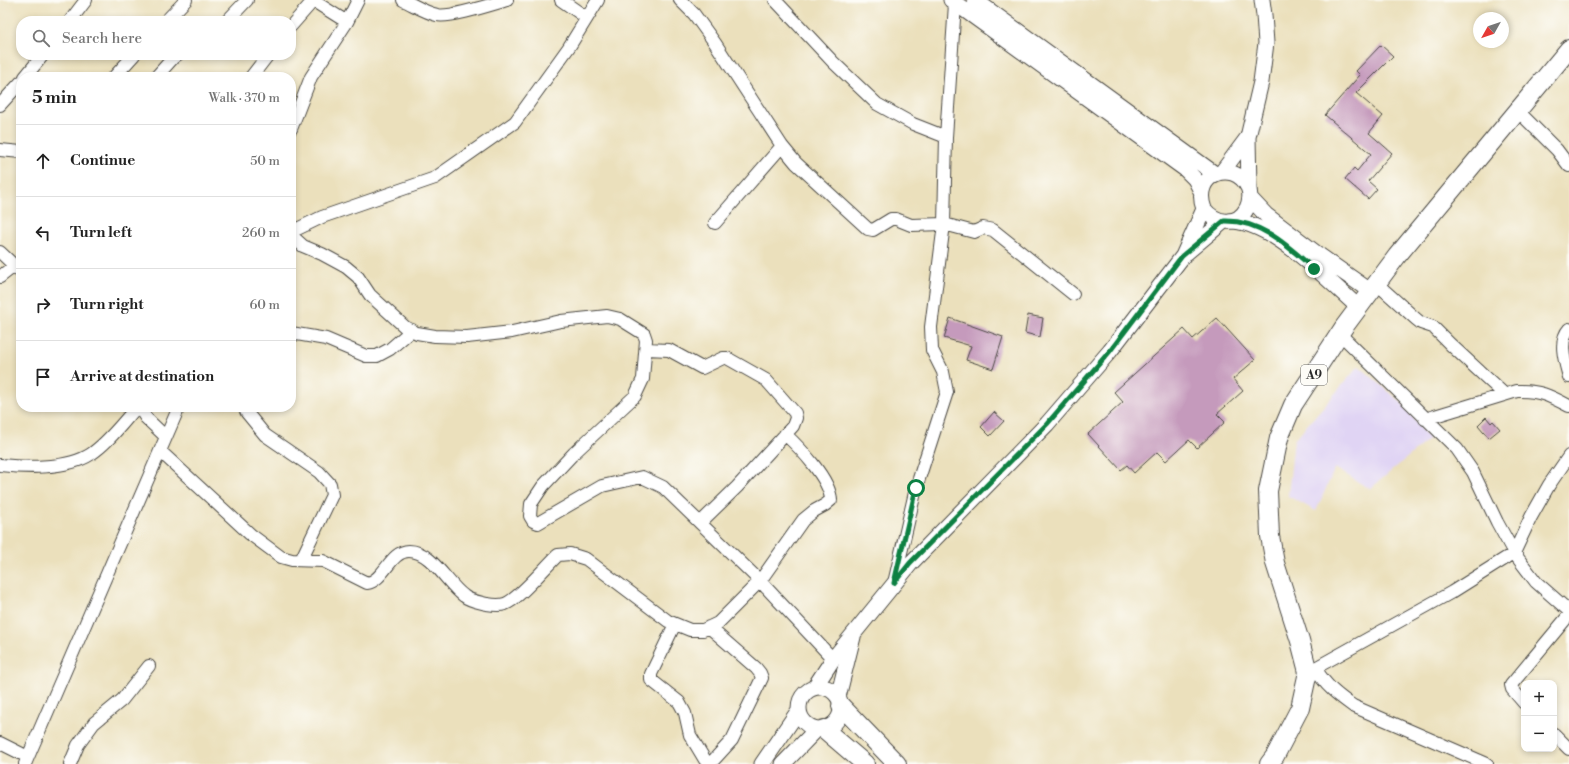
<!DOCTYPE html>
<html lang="en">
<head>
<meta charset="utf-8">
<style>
	:root { --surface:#fff; --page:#f2f2f2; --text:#222; --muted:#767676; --line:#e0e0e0 }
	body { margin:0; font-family:"Libre Bodoni",serif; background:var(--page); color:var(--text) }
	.controls { position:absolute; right:12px; bottom:12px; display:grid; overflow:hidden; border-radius:8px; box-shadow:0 2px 6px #0003 }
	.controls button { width:36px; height:36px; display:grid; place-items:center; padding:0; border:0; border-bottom:1px solid var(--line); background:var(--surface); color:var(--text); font:20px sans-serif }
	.compass { position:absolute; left:1473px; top:12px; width:36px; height:36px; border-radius:50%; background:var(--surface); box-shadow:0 2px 6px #0003; rotate:230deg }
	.stop { position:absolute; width:12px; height:12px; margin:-9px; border:3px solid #0b8043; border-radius:50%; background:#fff }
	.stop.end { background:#0b8043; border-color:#fff; box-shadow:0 1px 4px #0008 }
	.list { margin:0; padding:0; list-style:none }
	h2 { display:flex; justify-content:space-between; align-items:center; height:52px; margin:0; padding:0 16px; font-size:17px }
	h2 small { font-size:13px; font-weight:400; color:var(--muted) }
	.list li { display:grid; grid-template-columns:26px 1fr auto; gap:12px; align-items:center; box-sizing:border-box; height:72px; padding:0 16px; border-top:1px solid var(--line) }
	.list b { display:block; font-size:15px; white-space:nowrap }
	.list em { font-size:13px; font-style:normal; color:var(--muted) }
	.icon { flex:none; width:22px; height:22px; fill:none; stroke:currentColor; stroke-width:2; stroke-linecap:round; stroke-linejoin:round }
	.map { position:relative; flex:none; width:1569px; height:764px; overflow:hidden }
	.search { position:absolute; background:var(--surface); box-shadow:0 2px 6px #0003; left:16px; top:16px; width:280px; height:44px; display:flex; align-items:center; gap:10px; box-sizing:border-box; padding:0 14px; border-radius:16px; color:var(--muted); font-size:15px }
	.panel { position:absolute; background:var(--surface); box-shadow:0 2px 6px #0003; left:16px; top:72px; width:280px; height:340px; border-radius:16px }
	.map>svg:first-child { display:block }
	.built { fill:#e0d4f4 }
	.building { fill:#c59abc }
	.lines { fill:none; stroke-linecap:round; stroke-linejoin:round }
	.minor-casing { stroke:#484641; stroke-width:14 }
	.major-casing { stroke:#484641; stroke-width:17 }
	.highway-casing { stroke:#484641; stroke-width:20 }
	.minor { stroke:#fff; stroke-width:12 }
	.major { stroke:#fff; stroke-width:15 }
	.highway { stroke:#fff; stroke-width:18 }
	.route { stroke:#0b8043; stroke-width:5 }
	.labels { text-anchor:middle; stroke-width:3.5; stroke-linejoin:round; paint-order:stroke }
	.shield { fill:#fdfcf7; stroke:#6a6a68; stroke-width:1 }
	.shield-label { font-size:12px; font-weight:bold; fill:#2b2b2b }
</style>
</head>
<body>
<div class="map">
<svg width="1569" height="764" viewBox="0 0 1569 764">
	<rect width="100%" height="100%" fill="#fdfcf7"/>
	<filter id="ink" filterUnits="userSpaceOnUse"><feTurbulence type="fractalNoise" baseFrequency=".025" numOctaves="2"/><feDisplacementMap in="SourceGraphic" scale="8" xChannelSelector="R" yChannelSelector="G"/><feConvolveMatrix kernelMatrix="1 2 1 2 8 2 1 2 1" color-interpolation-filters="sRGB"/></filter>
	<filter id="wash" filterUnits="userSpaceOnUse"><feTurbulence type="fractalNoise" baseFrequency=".012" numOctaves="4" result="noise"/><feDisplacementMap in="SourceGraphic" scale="16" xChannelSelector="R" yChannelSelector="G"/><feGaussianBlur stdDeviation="0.9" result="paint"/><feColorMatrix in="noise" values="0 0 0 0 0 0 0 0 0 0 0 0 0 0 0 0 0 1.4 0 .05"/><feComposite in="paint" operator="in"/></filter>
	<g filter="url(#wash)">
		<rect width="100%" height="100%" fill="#ebe0bc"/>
		<path class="built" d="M1359 366 1403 404 1429 439 1370 489 1335 468 1316 511 1288 496 1294 440Z"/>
		<g id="blocks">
			<path class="building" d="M1381 45 1393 56 1356 93 1383 116 1369 133 1392 153 1368 181 1377 189 1368 199 1345 179 1354 168 1357 171 1371 154 1325 115 1360 75 1356 71Z
				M1028 315 1043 318 1040 337 1025 333Z
				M950 318 1003 337 993 369 966 360 971 346 944 338Z
				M1217 318 1255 360 1233 379 1243 391 1217 414 1225 422 1197 448 1189 440 1166 461 1157 452 1134 473 1127 465 1121 470 1088 434 1123 402 1114 392 1184 329 1193 339Z
				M994 412 1004 421 990 436 981 427Z
				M1486 417 1491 423 1493 421 1500 429 1489 438 1478 425Z"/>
		</g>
	</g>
	<g filter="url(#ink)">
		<use href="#blocks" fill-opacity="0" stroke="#484641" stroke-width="1"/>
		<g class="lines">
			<defs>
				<path id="minor" d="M312 0 347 22
					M403 0C414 5 426 13 437 15 450 18 493 4 507 0
					M561 0 587 18
					M680 0 694 14 715 43 782 146 796 163 868 229 873 230 891 219H896L911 225 944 224 974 232 983 228 993 230 1073 294
					M775 0 833 62 877 104 913 124 946 137
					M70 21 86 0
					M166 21 186 0
					M227 21 247 0
					M291 26 313 1
					M25 77 43 55
					M114 77 134 55
					M156 77 173 58 177 55
					M251 77 268 55
					M0 105 21 82
					M1518 111 1557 150 1569 166
					M291 129 311 77 347 22 358 0
					M0 150 21 152
					M715 223 782 146
					M291 232 322 217 435 178 515 122 569 47 598 0
					M291 235 303 246 322 254 346 267 358 277 370 295 405 327 417 333 435 336 467 337 512 332 561 321 607 316 620 319 644 334 646 340 643 379 635 396 574 453 543 486 531 504 530 516 533 521 538 523 602 486 642 477 663 487 760 581 833 659
					M0 252 21 272
					M0 277 14 266
					M1376 283 1416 319 1421 323 1433 327 1451 345 1504 394
					M1569 329C1558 341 1565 362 1569 377
					M291 333 326 339 366 356H377L390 349 412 330
					M1340 334 1457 449 1473 472 1497 522 1514 553 1536 582 1569 611
					M646 349 669 350 702 368 723 358H727L766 380 795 413 796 418 793 426 737 487 700 523
					M139 407 146 418 166 437
					M244 407 247 413 265 435 319 472 330 484 332 495 301 560
					M1425 419 1517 391C1539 390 1550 396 1569 406
					M160 451 250 534 281 557 292 560 323 561 367 583C384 581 390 551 409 551 432 551 447 584 464 596 470 601 479 602 487 604 493 605 499 606 505 604 519 599 546 566 558 555L570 554 586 559 668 621 690 630H703L718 623 760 581 803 520 814 511 825 505 831 500C830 479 800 448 785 434
					M0 465C27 468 68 469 91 454 109 442 123 422 137 407
					M894 583 916 488 947 392 943 372 932 350 931 327 944 224 946 137 955 4
					M675 624 651 674V680L679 702 685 713 690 735 705 760 710 764
					M709 627 756 668 760 673 762 678 732 740 710 764
					M1315 668C1326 686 1336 694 1353 706L1487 764
					M1308 672 1452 592 1514 553 1531 517 1549 485 1569 456
					M1524 703 1512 689 1511 685 1569 615
					M1554 734 1569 749
					M0 743 28 757
					M25 764 179 407
					M70 764 78 745 94 723 122 700 149 666"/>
				<path id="major" d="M951 0 1185 169 1195 179 1201 191
					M975 0 1215 174
					M1222 172 1248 137
					M1249 190 1248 137 1261 82 1266 43 1264 15 1262 0
					M1250 198 1266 215 1316 253 1370 291
					M1228 221C1232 221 1236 221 1240 222 1278 228 1330 282 1358 307
					M1186 253 1224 221
					M799 708a21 21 0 1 1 42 0a21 21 0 1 1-42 0Z
					M814 688 833 659 911 563 1047 424 1110 351 1183 256 1204 209C1191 174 1233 158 1248 187 1251 193 1250 202 1247 208 1237 227 1216 224 1204 209
					M838 697 853 637
					M762 764 799 710
					M783 764 817 729"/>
				<path id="highway" d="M841 706 897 764
					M824 729 865 764
					M1269 764 1275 756 1300 708 1308 672 1300 641 1275 563 1270 536 1268 491 1279 438 1293 405 1344 327 1397 256 1569 49"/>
			</defs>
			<use href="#minor" class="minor-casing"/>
			<use href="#major" class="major-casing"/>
			<use href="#highway" class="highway-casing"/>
			<use href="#minor" class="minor"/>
			<use href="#major" class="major"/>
			<use href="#highway" class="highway"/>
		</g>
	</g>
	<g class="lines" filter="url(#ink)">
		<path class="route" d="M916 488 894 583 910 563 1047 424 1110 351 1182 256 1224 221C1261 220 1288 246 1314 269"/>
	</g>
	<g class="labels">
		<rect class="shield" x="1301" y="365" width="26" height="20" rx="3"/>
		<g class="shield-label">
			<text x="1314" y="379">A9</text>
		</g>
	</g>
</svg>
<div class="controls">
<button>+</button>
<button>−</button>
</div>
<svg class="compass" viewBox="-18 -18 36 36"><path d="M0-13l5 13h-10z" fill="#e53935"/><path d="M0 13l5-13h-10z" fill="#767676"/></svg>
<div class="stop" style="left:916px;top:488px"></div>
<div class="stop end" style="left:1314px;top:269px"></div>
<div class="search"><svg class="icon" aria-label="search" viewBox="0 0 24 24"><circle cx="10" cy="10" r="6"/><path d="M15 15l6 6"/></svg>Search here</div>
<section class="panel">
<h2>5 min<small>Walk · 370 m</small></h2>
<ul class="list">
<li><svg class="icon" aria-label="ahead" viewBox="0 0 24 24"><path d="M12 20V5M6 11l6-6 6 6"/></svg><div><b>Continue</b></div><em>50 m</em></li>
<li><svg class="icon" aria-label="left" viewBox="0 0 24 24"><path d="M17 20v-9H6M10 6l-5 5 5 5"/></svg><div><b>Turn left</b></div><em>260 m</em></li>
<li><svg class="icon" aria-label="right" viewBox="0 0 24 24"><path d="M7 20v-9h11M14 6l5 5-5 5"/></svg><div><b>Turn right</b></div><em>60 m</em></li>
<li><svg class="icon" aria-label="arrive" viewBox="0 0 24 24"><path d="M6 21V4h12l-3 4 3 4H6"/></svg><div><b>Arrive at destination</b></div></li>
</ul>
</section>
</div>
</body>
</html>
